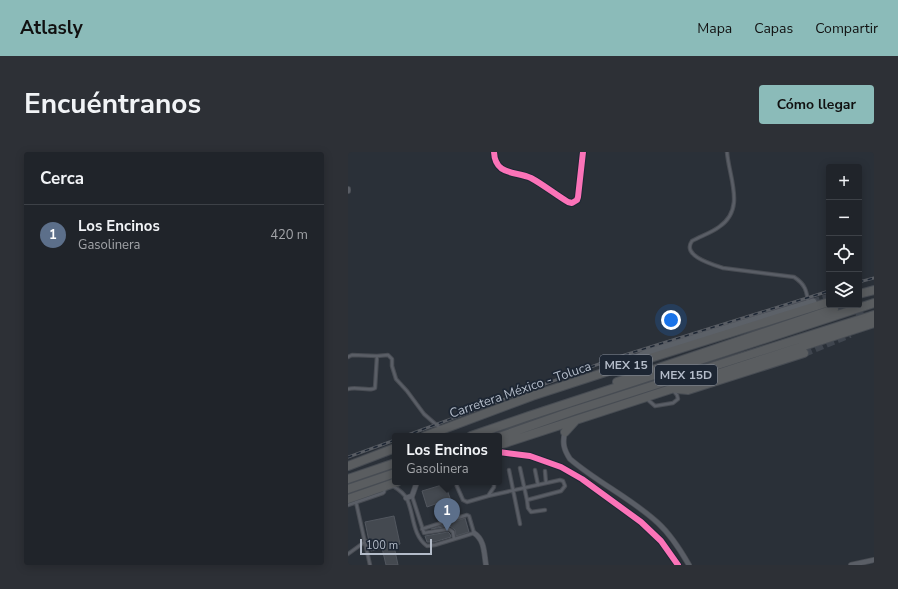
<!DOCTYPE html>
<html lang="es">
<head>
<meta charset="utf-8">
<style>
	:root { --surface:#20242a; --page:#2d3036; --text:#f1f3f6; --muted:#a2a4a8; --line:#3d4147; --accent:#8bbbb9 }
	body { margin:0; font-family:"Nunito Sans",sans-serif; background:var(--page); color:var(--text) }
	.controls { position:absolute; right:12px; top:12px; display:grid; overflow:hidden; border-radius:4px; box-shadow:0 2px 10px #0003 }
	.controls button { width:36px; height:36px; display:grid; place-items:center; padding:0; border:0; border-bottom:1px solid var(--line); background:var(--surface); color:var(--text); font:20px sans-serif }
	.scale { position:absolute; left:12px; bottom:10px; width:72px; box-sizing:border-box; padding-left:4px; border:2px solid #b4bcc9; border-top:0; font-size:11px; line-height:14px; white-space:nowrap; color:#b4bcc9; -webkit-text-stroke:3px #1d2633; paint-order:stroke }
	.you { position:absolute; left:323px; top:168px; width:14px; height:14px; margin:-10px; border:3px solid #fff; border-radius:50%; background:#1a73e8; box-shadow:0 0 0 6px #1a73e833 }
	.badge { display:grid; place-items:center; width:26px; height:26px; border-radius:50%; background:var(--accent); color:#fff; font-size:13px; font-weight:700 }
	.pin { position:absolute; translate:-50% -33px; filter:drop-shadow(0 1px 2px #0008) }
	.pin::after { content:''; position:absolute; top:21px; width:14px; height:12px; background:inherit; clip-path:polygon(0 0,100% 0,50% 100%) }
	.popup { position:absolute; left:44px; top:281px; width:110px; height:52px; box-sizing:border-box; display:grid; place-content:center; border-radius:4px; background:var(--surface); filter:drop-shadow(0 1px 3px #0005); font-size:13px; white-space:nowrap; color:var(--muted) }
	.popup b { font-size:15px; color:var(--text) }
	.popup::after { content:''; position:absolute; left:50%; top:100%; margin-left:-8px; border:8px solid transparent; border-top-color:var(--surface) }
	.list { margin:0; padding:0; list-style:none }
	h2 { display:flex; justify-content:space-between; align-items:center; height:52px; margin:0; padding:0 16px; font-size:17px }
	h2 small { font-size:13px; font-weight:400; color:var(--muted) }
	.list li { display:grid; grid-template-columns:26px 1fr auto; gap:12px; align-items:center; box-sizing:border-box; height:60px; padding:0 16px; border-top:1px solid var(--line) }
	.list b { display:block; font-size:15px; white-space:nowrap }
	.list p { margin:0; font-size:13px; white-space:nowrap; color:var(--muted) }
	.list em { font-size:13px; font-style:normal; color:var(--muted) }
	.icon { flex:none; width:22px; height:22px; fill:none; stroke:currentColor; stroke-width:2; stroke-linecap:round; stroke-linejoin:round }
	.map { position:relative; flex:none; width:526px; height:413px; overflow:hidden; border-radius:4px }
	header { display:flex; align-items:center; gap:24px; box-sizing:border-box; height:56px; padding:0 20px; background:var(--accent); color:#111 }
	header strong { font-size:19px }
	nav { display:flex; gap:22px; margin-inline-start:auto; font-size:14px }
	.intro { display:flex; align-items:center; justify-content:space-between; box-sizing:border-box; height:96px; padding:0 24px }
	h1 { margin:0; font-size:28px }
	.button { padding:10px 18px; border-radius:4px; background:var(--accent); color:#111; font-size:14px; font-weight:700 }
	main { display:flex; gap:24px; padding:0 24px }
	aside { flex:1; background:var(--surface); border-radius:4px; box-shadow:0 2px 10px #0003 }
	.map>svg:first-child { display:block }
	.building { fill:#444950; stroke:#52575f }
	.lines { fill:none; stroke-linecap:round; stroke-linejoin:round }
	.primary-tunnel { stroke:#3f454e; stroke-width:7; stroke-dasharray:7 3.5; stroke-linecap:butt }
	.highway-tunnel { stroke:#3f454e; stroke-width:8; stroke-dasharray:8 4; stroke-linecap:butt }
	.lane-casing { stroke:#484c53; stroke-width:4.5 }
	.street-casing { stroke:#484c53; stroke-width:6 }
	.primary-casing { stroke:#484c55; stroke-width:9 }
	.highway-casing { stroke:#474c53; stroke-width:10 }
	.lane { stroke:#5a5e66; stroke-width:2.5 }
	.street { stroke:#5a5e66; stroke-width:4.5 }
	.primary { stroke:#5c6168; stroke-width:7 }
	.highway { stroke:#5a5d60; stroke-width:8 }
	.rail-casing { stroke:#595d64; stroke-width:3 }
	.rail { stroke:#1d2633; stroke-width:1.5; stroke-dasharray:4.5; stroke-linecap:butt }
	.cycleway-casing { stroke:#1d2633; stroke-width:8 }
	.cycleway { stroke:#fb73b8; stroke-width:6 }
	.labels { text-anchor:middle; stroke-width:3.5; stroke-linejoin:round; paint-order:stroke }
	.shield { fill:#1d2633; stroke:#878f9c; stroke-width:1 }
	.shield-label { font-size:12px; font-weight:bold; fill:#b4bcc9 }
	.street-label { font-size:13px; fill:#b4bcc9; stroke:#1d2633 }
</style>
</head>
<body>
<header>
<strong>Atlasly</strong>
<nav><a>Mapa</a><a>Capas</a><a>Compartir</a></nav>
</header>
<div class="intro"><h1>Encuéntranos</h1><a class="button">Cómo llegar</a></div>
<main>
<aside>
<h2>Cerca<small></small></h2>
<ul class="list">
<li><span class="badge" style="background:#5c6f8a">1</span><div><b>Los Encinos</b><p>Gasolinera</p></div><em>420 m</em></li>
</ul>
</aside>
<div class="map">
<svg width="526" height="413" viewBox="0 0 526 413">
	<rect width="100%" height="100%" fill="#2a3038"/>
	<path class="building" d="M97 332 103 349H104L107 358 95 361 93 350 79 355 74 339Z
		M46 364 52 392 46 394 50 413H38L34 396 23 399 17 370Z
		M117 366 121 380 108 384 107 378 102 374 83 377Z
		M100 380 102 382 103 385 86 390H79L77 384Z"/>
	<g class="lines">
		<path class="primary-tunnel" d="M465 150 481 145"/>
		<path class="highway-tunnel" d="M486 157 500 154 510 156 513 166 512 174
			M456 201 502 182"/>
		<defs>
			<path id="lane" d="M379 0C381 26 398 57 371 75 363 81 353 84 344 89 333 104 366 113 375 116L446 125C457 132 459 139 460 151
				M0 205 4 203 29 204 40 203 44 207V214L48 227 59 239 76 262 92 276
				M0 237C9 234 22 240 27 236L29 204
				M299 247 307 254 325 251 330 247 329 243 324 237
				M172 316 179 348
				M161 318 172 372
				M187 318 190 333
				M197 319 198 331
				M107 330 115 348 119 350 140 344 212 328 215 329 217 334 213 339 179 348 180 356 183 360 197 358
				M45 334C50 337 56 341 59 347 66 362 64 383 79 394L87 393 126 381 121 364 119 363 74 377
				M64 344 76 381 101 377 105 380 106 387
				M140 344 146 335V330
				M8 350 22 413
				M0 353 35 341 36 340 37 335
				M0 402 18 389"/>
			<path id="street" d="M146 0C147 24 168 19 183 26 196 33 208 43 220 50L224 51 229 48 230 45 235 0
				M0 39V37
				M217 280C214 291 216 298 222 307 250 331 283 346 310 371 322 382 333 399 341 413
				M151 300 182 304 213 315 234 327 293 370 313 389 330 413
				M58 346 64 344 69 330
				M126 381C137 388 136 402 138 413
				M503 413 526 408"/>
			<path id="primary" d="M279 211 298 201 465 150"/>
			<path id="highway" d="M511 142 526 138
				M269 230 486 157
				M329 237 340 238 456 201
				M217 280 227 269
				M77 284 184 244 267 217 481 150
				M123 284 181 264 526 151
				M151 285 225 259 526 163
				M151 293 526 171
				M0 314 47 296
				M0 327 47 311
				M0 337 47 321
				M0 347 49 330"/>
		</defs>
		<use href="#lane" class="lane-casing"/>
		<use href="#street" class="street-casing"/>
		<use href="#primary" class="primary-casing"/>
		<use href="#highway" class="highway-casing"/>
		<use href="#lane" class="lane"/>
		<use href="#street" class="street"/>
		<use href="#primary" class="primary"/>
		<use href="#highway" class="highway"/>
		<defs>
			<path id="rail" d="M511 130 526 126
				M57 284 267 206 481 139
				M0 305 47 288"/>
		</defs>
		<use href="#rail" class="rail-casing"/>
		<use href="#rail" class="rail"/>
		<defs>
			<path id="cycleway" d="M146 0C147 24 168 19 183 26 196 33 208 43 220 50L224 51 229 48 230 45 235 0
				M151 300 182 304 213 315 234 327 293 370 313 389 330 413"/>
		</defs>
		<use href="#cycleway" class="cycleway-casing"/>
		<use href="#cycleway" class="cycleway"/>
	</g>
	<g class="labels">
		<g class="shield">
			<rect x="252" y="203" width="52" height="20" rx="3"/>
			<rect x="307" y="213" width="62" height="20" rx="3"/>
		</g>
		<g class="shield-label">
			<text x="278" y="217">MEX 15</text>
			<text x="338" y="227">MEX 15D</text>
		</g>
		<g class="street-label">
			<text transform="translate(172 237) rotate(-19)" y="5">Carretera México - Toluca</text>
		</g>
	</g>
</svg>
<div class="controls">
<button>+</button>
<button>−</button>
<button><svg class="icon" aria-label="locate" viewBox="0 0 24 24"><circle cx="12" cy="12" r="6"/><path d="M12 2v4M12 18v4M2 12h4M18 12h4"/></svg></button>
<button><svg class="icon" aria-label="layers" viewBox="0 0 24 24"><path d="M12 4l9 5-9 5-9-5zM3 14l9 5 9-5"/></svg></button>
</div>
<div class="scale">100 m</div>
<div class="you"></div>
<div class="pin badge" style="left:99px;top:379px;background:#5c6f8a">1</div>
<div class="popup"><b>Los Encinos</b>Gasolinera</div>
</div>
</main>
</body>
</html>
